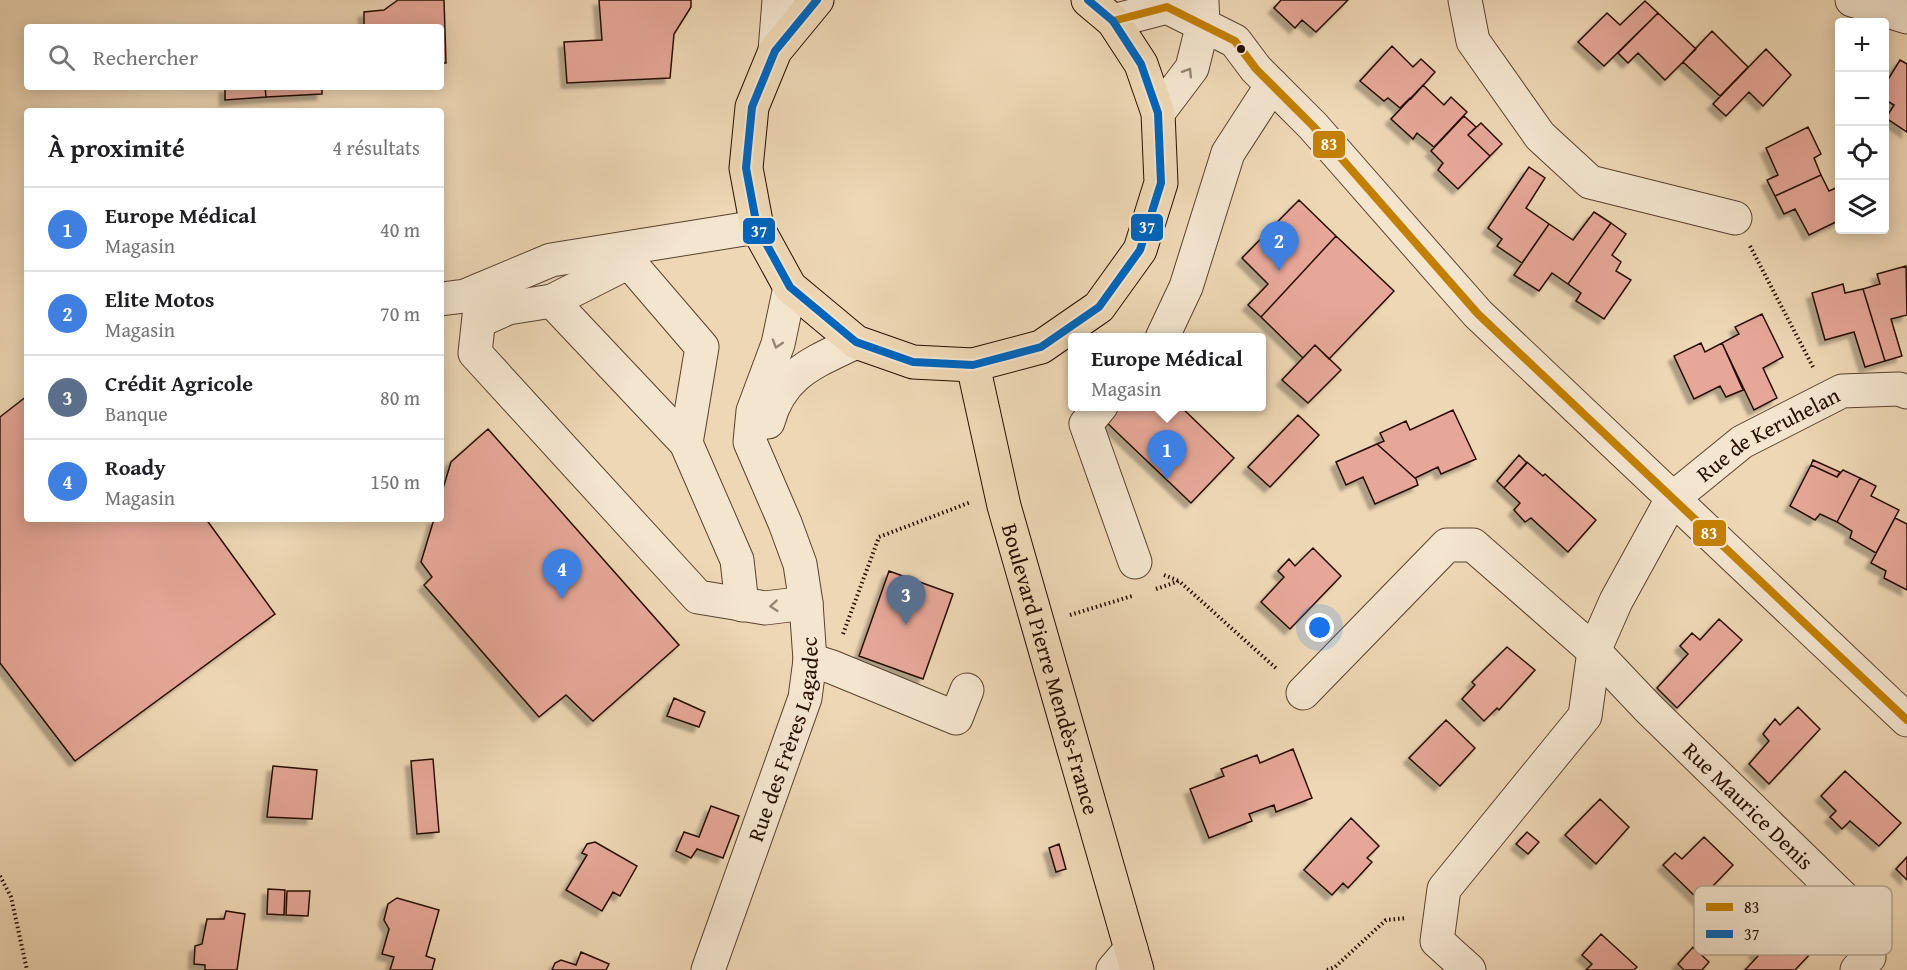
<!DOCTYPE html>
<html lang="fr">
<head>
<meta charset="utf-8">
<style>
	:root { --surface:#fff; --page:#f6f6f6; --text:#202124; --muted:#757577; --line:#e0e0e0; --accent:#8f2418 }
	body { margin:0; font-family:"Gentium Book Plus",serif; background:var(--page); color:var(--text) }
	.controls { position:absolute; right:18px; top:18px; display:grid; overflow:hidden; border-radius:6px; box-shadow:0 3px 15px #0003 }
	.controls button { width:54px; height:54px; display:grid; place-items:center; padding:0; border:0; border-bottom:2px solid var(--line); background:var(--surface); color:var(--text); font:30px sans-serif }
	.you { position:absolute; left:1320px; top:628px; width:21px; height:21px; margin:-15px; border:4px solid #fff; border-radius:50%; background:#1a73e8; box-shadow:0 0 0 9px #1a73e833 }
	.badge { display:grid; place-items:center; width:39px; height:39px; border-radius:50%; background:var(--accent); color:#fff; font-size:20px; font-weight:700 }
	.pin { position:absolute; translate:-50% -50px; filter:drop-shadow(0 2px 3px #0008) }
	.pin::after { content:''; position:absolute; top:32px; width:21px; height:18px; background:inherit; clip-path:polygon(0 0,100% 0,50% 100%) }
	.popup { position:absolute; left:1068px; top:333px; width:198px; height:78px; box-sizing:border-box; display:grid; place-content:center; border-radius:6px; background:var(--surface); filter:drop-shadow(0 2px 4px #0005); font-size:20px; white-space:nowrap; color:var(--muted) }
	.popup b { font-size:22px; color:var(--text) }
	.popup::after { content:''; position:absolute; left:50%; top:100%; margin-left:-12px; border:12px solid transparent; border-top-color:var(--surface) }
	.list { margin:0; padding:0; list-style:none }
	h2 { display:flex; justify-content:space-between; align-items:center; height:78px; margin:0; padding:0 24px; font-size:26px }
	h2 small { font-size:20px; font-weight:400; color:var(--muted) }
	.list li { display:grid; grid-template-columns:39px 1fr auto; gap:18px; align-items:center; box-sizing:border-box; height:84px; padding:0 24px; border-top:2px solid var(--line) }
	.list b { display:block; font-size:22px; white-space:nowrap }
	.list p { margin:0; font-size:20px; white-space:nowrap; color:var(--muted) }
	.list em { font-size:20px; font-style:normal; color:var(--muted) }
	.icon { flex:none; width:33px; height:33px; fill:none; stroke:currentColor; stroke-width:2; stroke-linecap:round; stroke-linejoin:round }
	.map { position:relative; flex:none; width:1907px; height:970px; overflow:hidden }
	.search { position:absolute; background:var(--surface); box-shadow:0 3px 15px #0003; left:24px; top:24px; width:420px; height:66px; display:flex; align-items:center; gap:15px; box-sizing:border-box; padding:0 21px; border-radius:6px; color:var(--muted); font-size:22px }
	.panel { position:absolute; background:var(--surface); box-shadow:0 3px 15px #0003; left:24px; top:108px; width:420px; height:414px; border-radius:6px }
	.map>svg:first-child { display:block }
	.building { fill:#e6a798; stroke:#270f00; stroke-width:1.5; filter:url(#shadow) }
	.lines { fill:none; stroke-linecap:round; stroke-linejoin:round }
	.minor-casing { stroke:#59412d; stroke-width:35 }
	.major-casing { stroke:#270f00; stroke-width:35 }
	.path { stroke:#270f00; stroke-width:4; stroke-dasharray:1.5 3; stroke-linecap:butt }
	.minor { stroke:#f4e5cf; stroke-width:33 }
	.major { stroke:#eed7b5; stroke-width:33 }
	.bus-1-casing { stroke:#f4e5cf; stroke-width:12 }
	.bus-2-casing { stroke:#f4e5cf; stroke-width:12 }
	.bus-1 { stroke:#c38000; stroke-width:8 }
	.bus-2 { stroke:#0065bd; stroke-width:8 }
	.oneway { stroke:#988572 }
	.bus-dot { fill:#270f00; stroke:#f4e5cf; stroke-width:2 }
	.labels { text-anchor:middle; stroke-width:4.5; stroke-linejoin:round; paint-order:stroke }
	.street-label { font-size:22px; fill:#270f00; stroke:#f4e5cf }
	.key { fill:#f4e5cf; stroke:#b6a591; stroke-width:1.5 }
	.key-label { font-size:16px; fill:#270f00 }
	.line-badge { stroke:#f4e5cf; stroke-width:2 }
	.badge-label { font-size:16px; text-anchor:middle; font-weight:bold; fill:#fff }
</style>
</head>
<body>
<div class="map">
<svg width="1907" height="970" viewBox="0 0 1907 970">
	<defs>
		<filter id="shadow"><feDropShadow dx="-5.5" dy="5.5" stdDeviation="1.5" flood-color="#0004"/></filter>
	</defs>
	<rect width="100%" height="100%" fill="#eed7b5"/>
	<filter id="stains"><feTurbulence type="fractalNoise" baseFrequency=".00333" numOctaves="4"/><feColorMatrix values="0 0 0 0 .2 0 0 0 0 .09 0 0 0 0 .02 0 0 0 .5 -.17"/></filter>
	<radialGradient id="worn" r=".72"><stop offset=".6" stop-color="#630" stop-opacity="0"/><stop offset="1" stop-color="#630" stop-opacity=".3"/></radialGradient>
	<path class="building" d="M398 0H444L446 63H441V27H364V12L384 10Z
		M599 0H691V7L674 34 670 78 567 83 564 42 602 40Z
		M1281 0H1348L1316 32 1302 20 1295 28 1274 8Z
		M1645 1 1658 13 1604 66 1578 42 1607 13 1620 25Z
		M1658 13 1696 49 1665 80 1638 53 1628 63 1618 53Z
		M1712 31 1748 67 1720 96 1683 62Z
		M1392 46 1413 67 1421 59 1435 72 1411 99 1410 98 1400 108 1388 98 1384 101 1360 81Z
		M1766 49 1791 75 1763 106 1749 92 1726 116 1713 104Z
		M1900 60 1907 64V132L1886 118 1894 105 1884 99V86Z
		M1423 85 1444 105 1451 97 1467 112 1434 147 1417 133 1413 139 1391 119Z
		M225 87H265L266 97 225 100Z
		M265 87H322V94L266 97Z
		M1464 116 1476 127 1468 135 1490 156 1458 189 1438 170 1443 163 1431 151Z
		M1481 123 1502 144 1490 156 1468 135Z
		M1808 127 1821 154 1814 158 1821 175 1775 196 1767 180 1778 175 1766 148Z
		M1529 167 1545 178 1526 208 1549 224 1522 263 1497 246 1502 239 1488 228Z
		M1821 175 1829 191 1838 187 1840 191V220L1809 235 1795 209 1784 214 1775 196Z
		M1299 200 1336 236 1261 317 1248 305 1268 284 1242 258Z
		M1594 212 1611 223 1568 284 1552 273 1539 291 1514 275 1549 224 1573 240Z
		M1611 223 1626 234 1612 255 1621 262 1616 271 1631 280 1604 319 1576 301 1581 293 1568 284Z
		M1336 236 1394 291 1329 359 1315 345 1303 358 1261 317Z
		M1906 266 1907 315 1891 319 1902 356 1885 361 1863 289 1880 284 1877 274Z
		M1843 284 1845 293 1863 289 1885 361 1865 367 1854 332 1825 340 1812 293Z
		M1762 314 1783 357 1763 368 1777 398 1754 410 1722 343 1739 334 1735 327Z
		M1701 343 1705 352 1722 343 1743 390 1726 397 1720 386 1694 399 1674 356Z
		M1315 345 1341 370 1308 403 1282 380Z
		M27 396V519H206L275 614 75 761 0 663V417Z
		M1117 406H1180L1234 458 1191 503 1104 420Z
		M1453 410 1476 459 1441 474 1438 467 1415 478 1416 479 1377 444 1384 441 1380 433 1406 421 1410 430Z
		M1298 415 1319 435 1270 487 1248 467Z
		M488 429 679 645 593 721 566 695 539 717 424 585 432 577 421 562 434 519H441V495L451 462Z
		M1377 444 1416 479 1418 485 1375 504 1363 477 1346 485 1336 462Z
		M1519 455 1527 463 1504 488 1497 481Z
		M1813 460 1840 472 1837 477 1811 465Z
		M1527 462 1543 476 1545 474 1596 520 1568 552 1531 518 1525 522 1514 510 1520 503 1504 488Z
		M1811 465 1837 477 1843 470 1860 478 1837 522 1820 514 1815 520 1790 506Z
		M1860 478 1876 486 1871 496 1899 510 1876 553 1850 538 1852 531 1837 522Z
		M1895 518 1907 524V590L1884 578 1886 571 1871 563Z
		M1313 548 1341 576 1290 629 1261 602 1284 577 1278 571 1289 559 1295 566Z
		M889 571 953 594 923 679 859 656Z
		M1719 619 1742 640 1677 708 1657 688 1688 654 1680 646 1692 633 1700 640Z
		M1507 647 1535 670 1499 710 1497 708 1484 721 1462 699 1475 685 1472 682Z
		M674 698 705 712 699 727 667 716Z
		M1798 707 1820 729 1769 784 1749 764 1769 741 1763 734 1775 719 1780 725Z
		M1446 720 1475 748 1440 786 1409 758Z
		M1293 749 1312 798 1276 812 1274 805 1249 814 1252 821 1209 838 1190 789 1224 776 1221 769 1257 755 1260 763Z
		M433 759 439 832 417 834 411 761Z
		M273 766 317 770 312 819 267 817Z
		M1845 771 1901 823 1879 846 1850 821 1842 829 1830 817 1836 811 1821 796Z
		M1600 799 1629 827 1596 864 1565 835Z
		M711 806 739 816 723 858 697 849 691 858 676 851 684 832 699 837Z
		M1351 818 1379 846 1367 858 1372 862 1348 888 1343 883 1332 895 1304 870Z
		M1527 832 1539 842 1528 854 1516 844Z
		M1704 837 1733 865 1712 887 1714 890 1702 903 1663 865 1675 853 1682 859Z
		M595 842 637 866 620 896 613 892 602 911 566 890 587 855 582 853 587 844Z
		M1059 844 1066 869 1056 872 1049 848Z
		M1907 857V880L1896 869Z
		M268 889 285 890 284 915 267 914Z
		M287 891H310L308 916 286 915Z
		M397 898 439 910 426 956 435 959 432 970H390L394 957 382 954 389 929 384 920 388 904Z
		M226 911 245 914 237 970H205V965L194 964 195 946 202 944 207 919H224Z
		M1775 921 1785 930 1773 943 1763 934Z
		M1785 929 1812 952 1795 970H1745L1758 956 1754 952 1766 937 1773 943Z
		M1601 934 1637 967 1634 970H1586L1592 964 1582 955Z
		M1693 947 1709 962 1702 970H1684L1678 964Z
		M581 952 609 964 606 970H552L555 963 561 960 576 965Z"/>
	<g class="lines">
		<defs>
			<g id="minor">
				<path d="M1465 0 1473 41 1540 136 1590 182 1735 218"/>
				<path d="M1852 0 1907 17"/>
				<path d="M1113 21 1167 7 1235 41 1256 69 1313 126 1478 314 1907 720"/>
				<path d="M775 51 779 0"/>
				<path d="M1158 113 1192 68 1203 24 1202 2"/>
				<path d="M482 289 475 353 698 597 765 608 806 603"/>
				<path d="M441 299 465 296 551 260 757 227"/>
				<path d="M552 301 629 262 702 347 686 443"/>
				<path d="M479 321 508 308 552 301 686 443 737 560 742 605"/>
				<path d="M1162 338 1186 287 1228 153 1272 85"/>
				<path d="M1101 406 1086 424 1135 562"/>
				<path d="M768 422C781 373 815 362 856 342"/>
				<path d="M810 660 832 667 956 718 967 690"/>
				<path id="s1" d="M1303 693 1447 545H1473L1594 651 1649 709 1866 920 1869 957 1857 970"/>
				<path id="s2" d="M708 970 805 698 810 660 806 603 800 564 785 523 750 442 753 411 778 344 790 287"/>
				<path d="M1113 970 1131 949"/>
				<path id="s3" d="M1469 970 1437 941 1444 889 1585 716 1594 651 1616 601 1672 499 1742 442 1842 391 1899 389 1907 392"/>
			</g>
			<g id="major">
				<path d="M817 0 775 51 752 107 746 168 757 227 790 287 856 342 913 362 973 365 1041 347 1099 307 1140 250 1161 183 1158 113 1141 64 1113 21 1088 0"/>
				<path id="s4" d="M973 365 1004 506 1137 970"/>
			</g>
		</defs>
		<use href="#minor" class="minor-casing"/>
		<use href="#major" class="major-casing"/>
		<path class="path" d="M1750 246 1813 367
			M1164 575 1179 581
			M1156 589 1179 581 1278 670
			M1070 615 1132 596
			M843 634 879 537 971 502
			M0 876 11 897 27 970
			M1327 970 1335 967 1386 920 1407 918"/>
		<use href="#minor" class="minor"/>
		<use href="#major" class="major"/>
		<defs>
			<path id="bus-1" d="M1113 21 1167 7 1235 41 1256 69 1313 126 1478 314 1907 720"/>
			<path id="bus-2" d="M817 0 775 51 752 107 746 168 757 227 790 287 856 342 913 362 973 365 1041 347 1099 307 1140 250 1161 183 1158 113 1141 64 1113 21 1088 0"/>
		</defs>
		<use href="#bus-1" class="bus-1-casing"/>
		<use href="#bus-2" class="bus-2-casing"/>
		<use href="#bus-1" class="bus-1"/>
		<use href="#bus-2" class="bus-2"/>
	</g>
	<defs><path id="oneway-chevron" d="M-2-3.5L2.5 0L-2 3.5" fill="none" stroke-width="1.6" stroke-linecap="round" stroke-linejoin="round" transform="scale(1.5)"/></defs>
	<g class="oneway">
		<use href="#oneway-chevron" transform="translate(1188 72) rotate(-58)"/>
		<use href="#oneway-chevron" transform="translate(777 344) rotate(107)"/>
		<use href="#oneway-chevron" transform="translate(774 606) rotate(175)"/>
	</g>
	<circle class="bus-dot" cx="1241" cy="49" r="5"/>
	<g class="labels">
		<g class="street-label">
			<text dy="8" stroke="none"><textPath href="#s3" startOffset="672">Rue de Keruhelan</textPath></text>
			<text dy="8" stroke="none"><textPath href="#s4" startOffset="314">Boulevard Pierre Mendès-France</textPath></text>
			<text dy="8" stroke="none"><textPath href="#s2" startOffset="244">Rue des Frères Lagadec</textPath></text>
			<text dy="8" stroke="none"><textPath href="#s1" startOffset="612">Rue Maurice Denis</textPath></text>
		</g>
	</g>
	<rect x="1694" y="886" width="198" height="69" rx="9" class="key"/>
	<rect x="1706" y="903" width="27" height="8" fill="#c38000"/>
	<rect x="1706" y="930" width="27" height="8" fill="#0065bd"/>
	<g class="key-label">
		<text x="1744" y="913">83</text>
		<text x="1744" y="940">37</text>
	</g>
	<g class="line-badge">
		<rect x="1312" y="130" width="34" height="29" rx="6" fill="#c38000"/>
		<rect x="1130" y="213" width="34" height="29" rx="6" fill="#0065bd"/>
		<rect x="742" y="217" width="34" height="28" rx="6" fill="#0065bd"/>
		<rect x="1692" y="519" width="35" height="28" rx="6" fill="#c38000"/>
	</g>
	<g class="badge-label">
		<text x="1329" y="150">83</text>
		<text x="1147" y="233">37</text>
		<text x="759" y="237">37</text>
		<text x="1709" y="539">83</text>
	</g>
	<rect width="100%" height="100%" filter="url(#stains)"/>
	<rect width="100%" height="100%" fill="url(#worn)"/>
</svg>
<div class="controls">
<button>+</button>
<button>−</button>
<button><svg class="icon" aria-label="locate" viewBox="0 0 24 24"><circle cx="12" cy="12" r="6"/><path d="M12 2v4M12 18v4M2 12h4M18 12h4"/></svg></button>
<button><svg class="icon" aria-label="layers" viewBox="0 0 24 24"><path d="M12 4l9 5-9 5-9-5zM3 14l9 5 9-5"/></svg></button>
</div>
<div class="you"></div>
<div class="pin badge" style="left:1167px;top:480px;background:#3f7fe0">1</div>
<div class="popup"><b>Europe Médical</b>Magasin</div>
<div class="pin badge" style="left:1279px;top:271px;background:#3f7fe0">2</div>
<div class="pin badge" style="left:906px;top:625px;background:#5c6f8a">3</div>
<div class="pin badge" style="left:562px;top:599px;background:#3f7fe0">4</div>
<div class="search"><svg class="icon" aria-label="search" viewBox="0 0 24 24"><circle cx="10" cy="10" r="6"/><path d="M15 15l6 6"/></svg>Rechercher</div>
<section class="panel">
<h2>À proximité<small>4 résultats</small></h2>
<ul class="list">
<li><span class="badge" style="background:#3f7fe0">1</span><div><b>Europe Médical</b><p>Magasin</p></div><em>40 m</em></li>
<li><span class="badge" style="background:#3f7fe0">2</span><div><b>Elite Motos</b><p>Magasin</p></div><em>70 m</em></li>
<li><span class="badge" style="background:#5c6f8a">3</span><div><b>Crédit Agricole</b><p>Banque</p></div><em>80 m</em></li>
<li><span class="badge" style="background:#3f7fe0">4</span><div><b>Roady</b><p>Magasin</p></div><em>150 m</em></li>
</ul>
</section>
</div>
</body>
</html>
